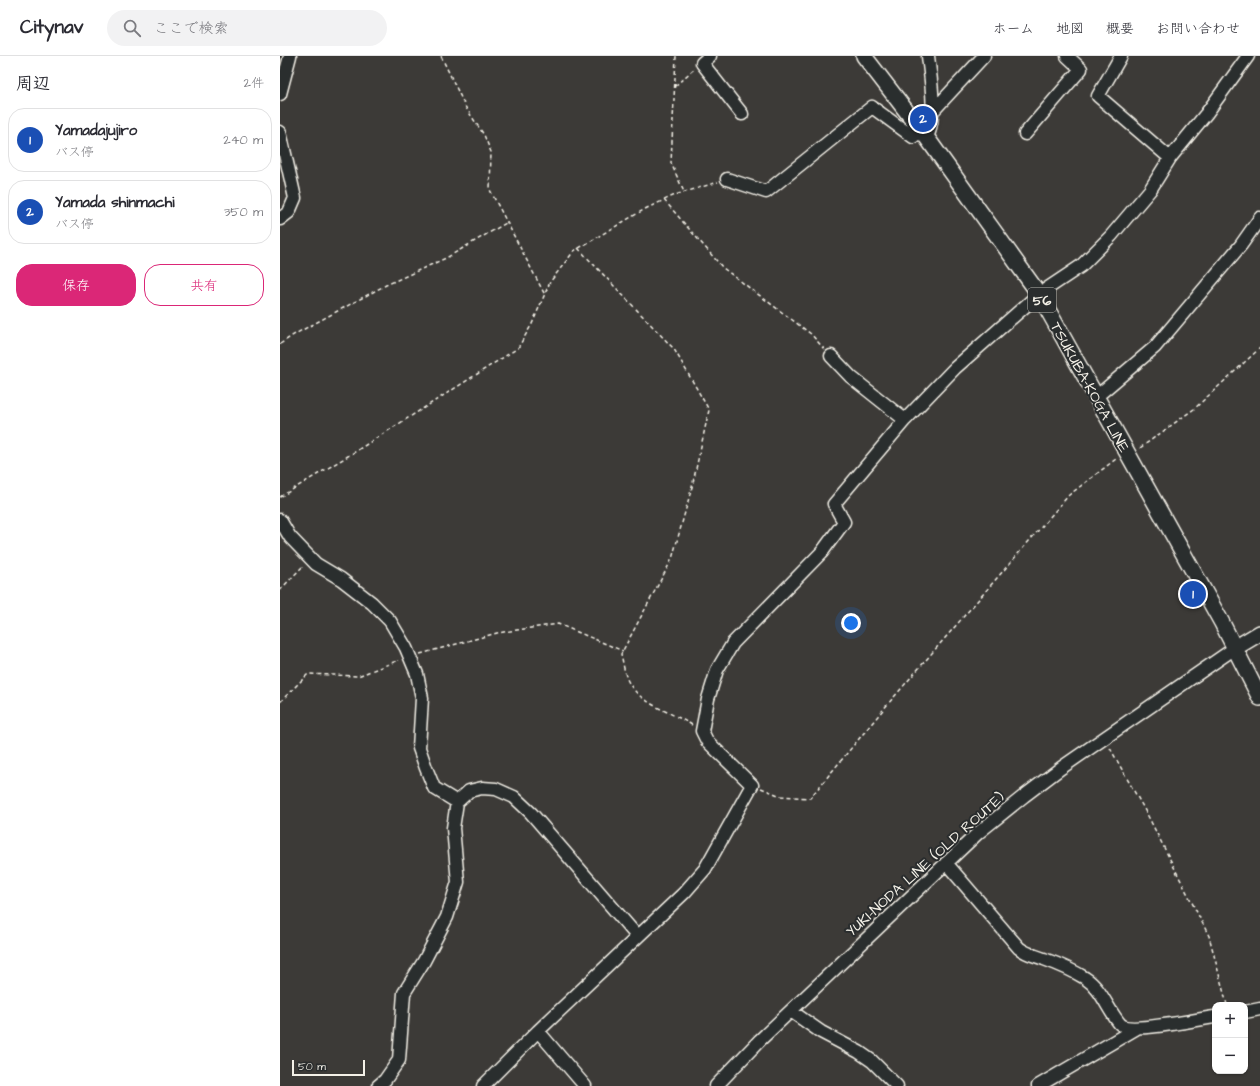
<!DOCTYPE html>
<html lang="ja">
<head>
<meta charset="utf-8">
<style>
	:root { --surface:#fff; --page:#f2f2f3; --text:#2b2b33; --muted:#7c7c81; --line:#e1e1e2; --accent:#db2777 }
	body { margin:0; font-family:"Architects Daughter","Klee One",sans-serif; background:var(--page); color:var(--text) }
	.controls { position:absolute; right:12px; bottom:12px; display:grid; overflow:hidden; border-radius:8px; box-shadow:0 1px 3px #0004 }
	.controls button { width:36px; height:36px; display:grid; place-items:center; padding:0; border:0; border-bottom:1px solid var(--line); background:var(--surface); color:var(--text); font:20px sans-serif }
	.scale { position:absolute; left:12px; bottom:10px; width:73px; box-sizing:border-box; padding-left:4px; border:2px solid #f4f1e8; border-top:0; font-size:11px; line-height:14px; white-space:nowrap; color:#f4f1e8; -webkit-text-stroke:3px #2a2d2e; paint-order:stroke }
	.you { position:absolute; left:571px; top:567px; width:14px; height:14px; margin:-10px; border:3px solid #fff; border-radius:50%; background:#1a73e8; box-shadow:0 0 0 6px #1a73e833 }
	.badge { display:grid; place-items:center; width:26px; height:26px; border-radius:50%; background:var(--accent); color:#fff; font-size:13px; font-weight:700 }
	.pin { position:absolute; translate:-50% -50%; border:2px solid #fff; box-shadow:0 1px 4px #0006 }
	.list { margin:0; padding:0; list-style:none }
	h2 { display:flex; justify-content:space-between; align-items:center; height:52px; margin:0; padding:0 16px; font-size:17px }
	h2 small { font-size:13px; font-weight:400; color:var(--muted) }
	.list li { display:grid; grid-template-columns:26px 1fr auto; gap:12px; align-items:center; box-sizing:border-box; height:64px; margin:0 8px 8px; padding:0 8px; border:1px solid var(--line); border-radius:16px }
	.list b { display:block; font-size:15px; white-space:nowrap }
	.list p { margin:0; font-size:13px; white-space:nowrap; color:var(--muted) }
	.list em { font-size:13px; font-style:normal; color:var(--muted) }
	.actions { display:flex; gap:8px; padding:12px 16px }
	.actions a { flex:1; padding:9px 0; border:1px solid var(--accent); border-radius:16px; text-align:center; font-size:14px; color:var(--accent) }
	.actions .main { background:var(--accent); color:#fff }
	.icon { flex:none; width:22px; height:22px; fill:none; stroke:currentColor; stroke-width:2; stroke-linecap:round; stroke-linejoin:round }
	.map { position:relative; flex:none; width:980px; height:1030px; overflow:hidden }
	header { display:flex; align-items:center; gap:24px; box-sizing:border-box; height:56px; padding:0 20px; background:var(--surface); border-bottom:1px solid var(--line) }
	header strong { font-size:19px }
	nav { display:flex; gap:22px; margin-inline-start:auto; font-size:14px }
	.search { width:280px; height:36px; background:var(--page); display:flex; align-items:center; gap:10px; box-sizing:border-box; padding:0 14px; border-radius:22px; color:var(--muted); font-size:15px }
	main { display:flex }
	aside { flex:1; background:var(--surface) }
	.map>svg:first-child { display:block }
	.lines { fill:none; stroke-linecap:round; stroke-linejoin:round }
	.minor-casing { stroke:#f4f1e8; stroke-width:15 }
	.major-casing { stroke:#f4f1e8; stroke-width:18 }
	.path { stroke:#f4f1e8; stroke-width:1.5; stroke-dasharray:4 3; stroke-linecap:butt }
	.minor { stroke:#2a2d2e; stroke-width:12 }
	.major { stroke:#2a2d2e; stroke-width:15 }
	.labels { text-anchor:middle; stroke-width:4; stroke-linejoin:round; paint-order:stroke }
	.shield { fill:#2a2d2e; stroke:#b7b6b0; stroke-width:1 }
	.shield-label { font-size:14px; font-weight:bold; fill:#f4f1e8 }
	.street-label { font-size:15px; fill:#f4f1e8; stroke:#2a2d2e }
</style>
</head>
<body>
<header>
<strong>Citynav</strong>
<div class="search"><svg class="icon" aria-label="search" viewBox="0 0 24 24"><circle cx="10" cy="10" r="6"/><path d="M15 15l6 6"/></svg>ここで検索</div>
<nav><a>ホーム</a><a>地図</a><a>概要</a><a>お問い合わせ</a></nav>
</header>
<main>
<aside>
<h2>周辺<small>2件</small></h2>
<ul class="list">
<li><span class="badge" style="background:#1a4fb4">1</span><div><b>Yamadajujiro</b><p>バス停</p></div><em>240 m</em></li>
<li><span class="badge" style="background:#1a4fb4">2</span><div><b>Yamada shinmachi</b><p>バス停</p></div><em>350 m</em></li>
</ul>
<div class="actions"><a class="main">保存</a><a>共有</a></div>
</aside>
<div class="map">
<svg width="980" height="1030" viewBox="0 0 980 1030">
	<rect width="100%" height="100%" fill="#3c3a37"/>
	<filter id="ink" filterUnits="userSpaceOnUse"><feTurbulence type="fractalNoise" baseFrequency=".025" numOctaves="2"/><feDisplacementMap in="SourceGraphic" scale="8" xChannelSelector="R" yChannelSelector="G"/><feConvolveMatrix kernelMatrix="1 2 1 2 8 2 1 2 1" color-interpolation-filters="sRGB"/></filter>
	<g filter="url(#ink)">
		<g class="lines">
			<defs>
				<path id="minor" d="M430 0 422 7 462 58
					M841 0 818 40 890 102
					M0 38 10 0
					M653 55 704 0
					M0 76 15 142 9 156 0 163
					M745 78 801 13 787 0
					M647 82C657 57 651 26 648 0
					M447 123 486 136 592 51 633 81 642 74
					M551 300 571 321 625 364
					M816 341 875 291 961 189 980 162
					M0 464 10 481 36 508 61 523 92 547 110 565 126 592 137 618 142 642 139 692 146 712 154 732 177 746
					M666 807 739 892C748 899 754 899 764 903 778 908 792 914 805 922 822 933 827 953 840 968 849 978 919 963 935 961
					M511 955 541 976 579 996 592 1005 617 1030
					M965 956 980 953
					M258 975 305 1030
					M98 1030 105 1024 119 1004 124 937 144 905 167 861 178 826 173 772 177 746 189 735 202 732 216 733 234 741 251 757 357 880
					M203 1030 258 975 404 837 425 813 472 729 427 685 422 675 428 643 437 614 453 587 542 496 564 466 554 448 625 364 675 312 759 238 801 210 831 180 870 134 890 102 926 58 968 0
					M436 1030 480 984 698 777 744 740 781 712 955 592
					M758 1030 857 972"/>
				<path id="major" d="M584 0 647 82 759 238 942 567 980 642
					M955 592 980 577"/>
			</defs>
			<use href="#minor" class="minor-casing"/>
			<use href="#major" class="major-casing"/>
			<path class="path" d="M161 0 186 52 204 79 211 96 210 134 265 239
				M396 0 391 107 404 136
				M395 30 414 13
				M384 144 443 212 531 278 544 293
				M298 192 394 293 429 354 412 431 392 503 341 598C343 606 344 615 347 623 358 648 390 655 412 669
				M0 288 15 278 106 229 166 202 226 167
				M860 392 914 353 980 292
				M0 441 73 397 238 292 252 268 270 226 294 195 365 153 395 139 438 126
				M0 534 23 510
				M140 598 217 577 278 568 343 595
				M0 646 28 618 78 620 119 604
				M830 692 868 760 929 880 947 949
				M481 732 501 740 530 742 607 649 789 439 836 403"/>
			<use href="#minor" class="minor"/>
			<use href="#major" class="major"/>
		</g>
	</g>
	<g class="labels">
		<rect class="shield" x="748" y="232" width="28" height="24" rx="3"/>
		<g class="shield-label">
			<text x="762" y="249">56</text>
		</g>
		<g class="street-label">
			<text transform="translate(810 331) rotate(61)" y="5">TSUKUBA-KOGA LINE</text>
			<text transform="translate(645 808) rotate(-42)" y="5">YUKI-NODA LINE (OLD ROUTE)</text>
		</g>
	</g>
</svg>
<div class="controls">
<button>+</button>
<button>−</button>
</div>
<div class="scale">50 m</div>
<div class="you"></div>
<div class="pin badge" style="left:913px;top:538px;background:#1a4fb4">1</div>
<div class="pin badge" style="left:643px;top:63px;background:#1a4fb4">2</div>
</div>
</main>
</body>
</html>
